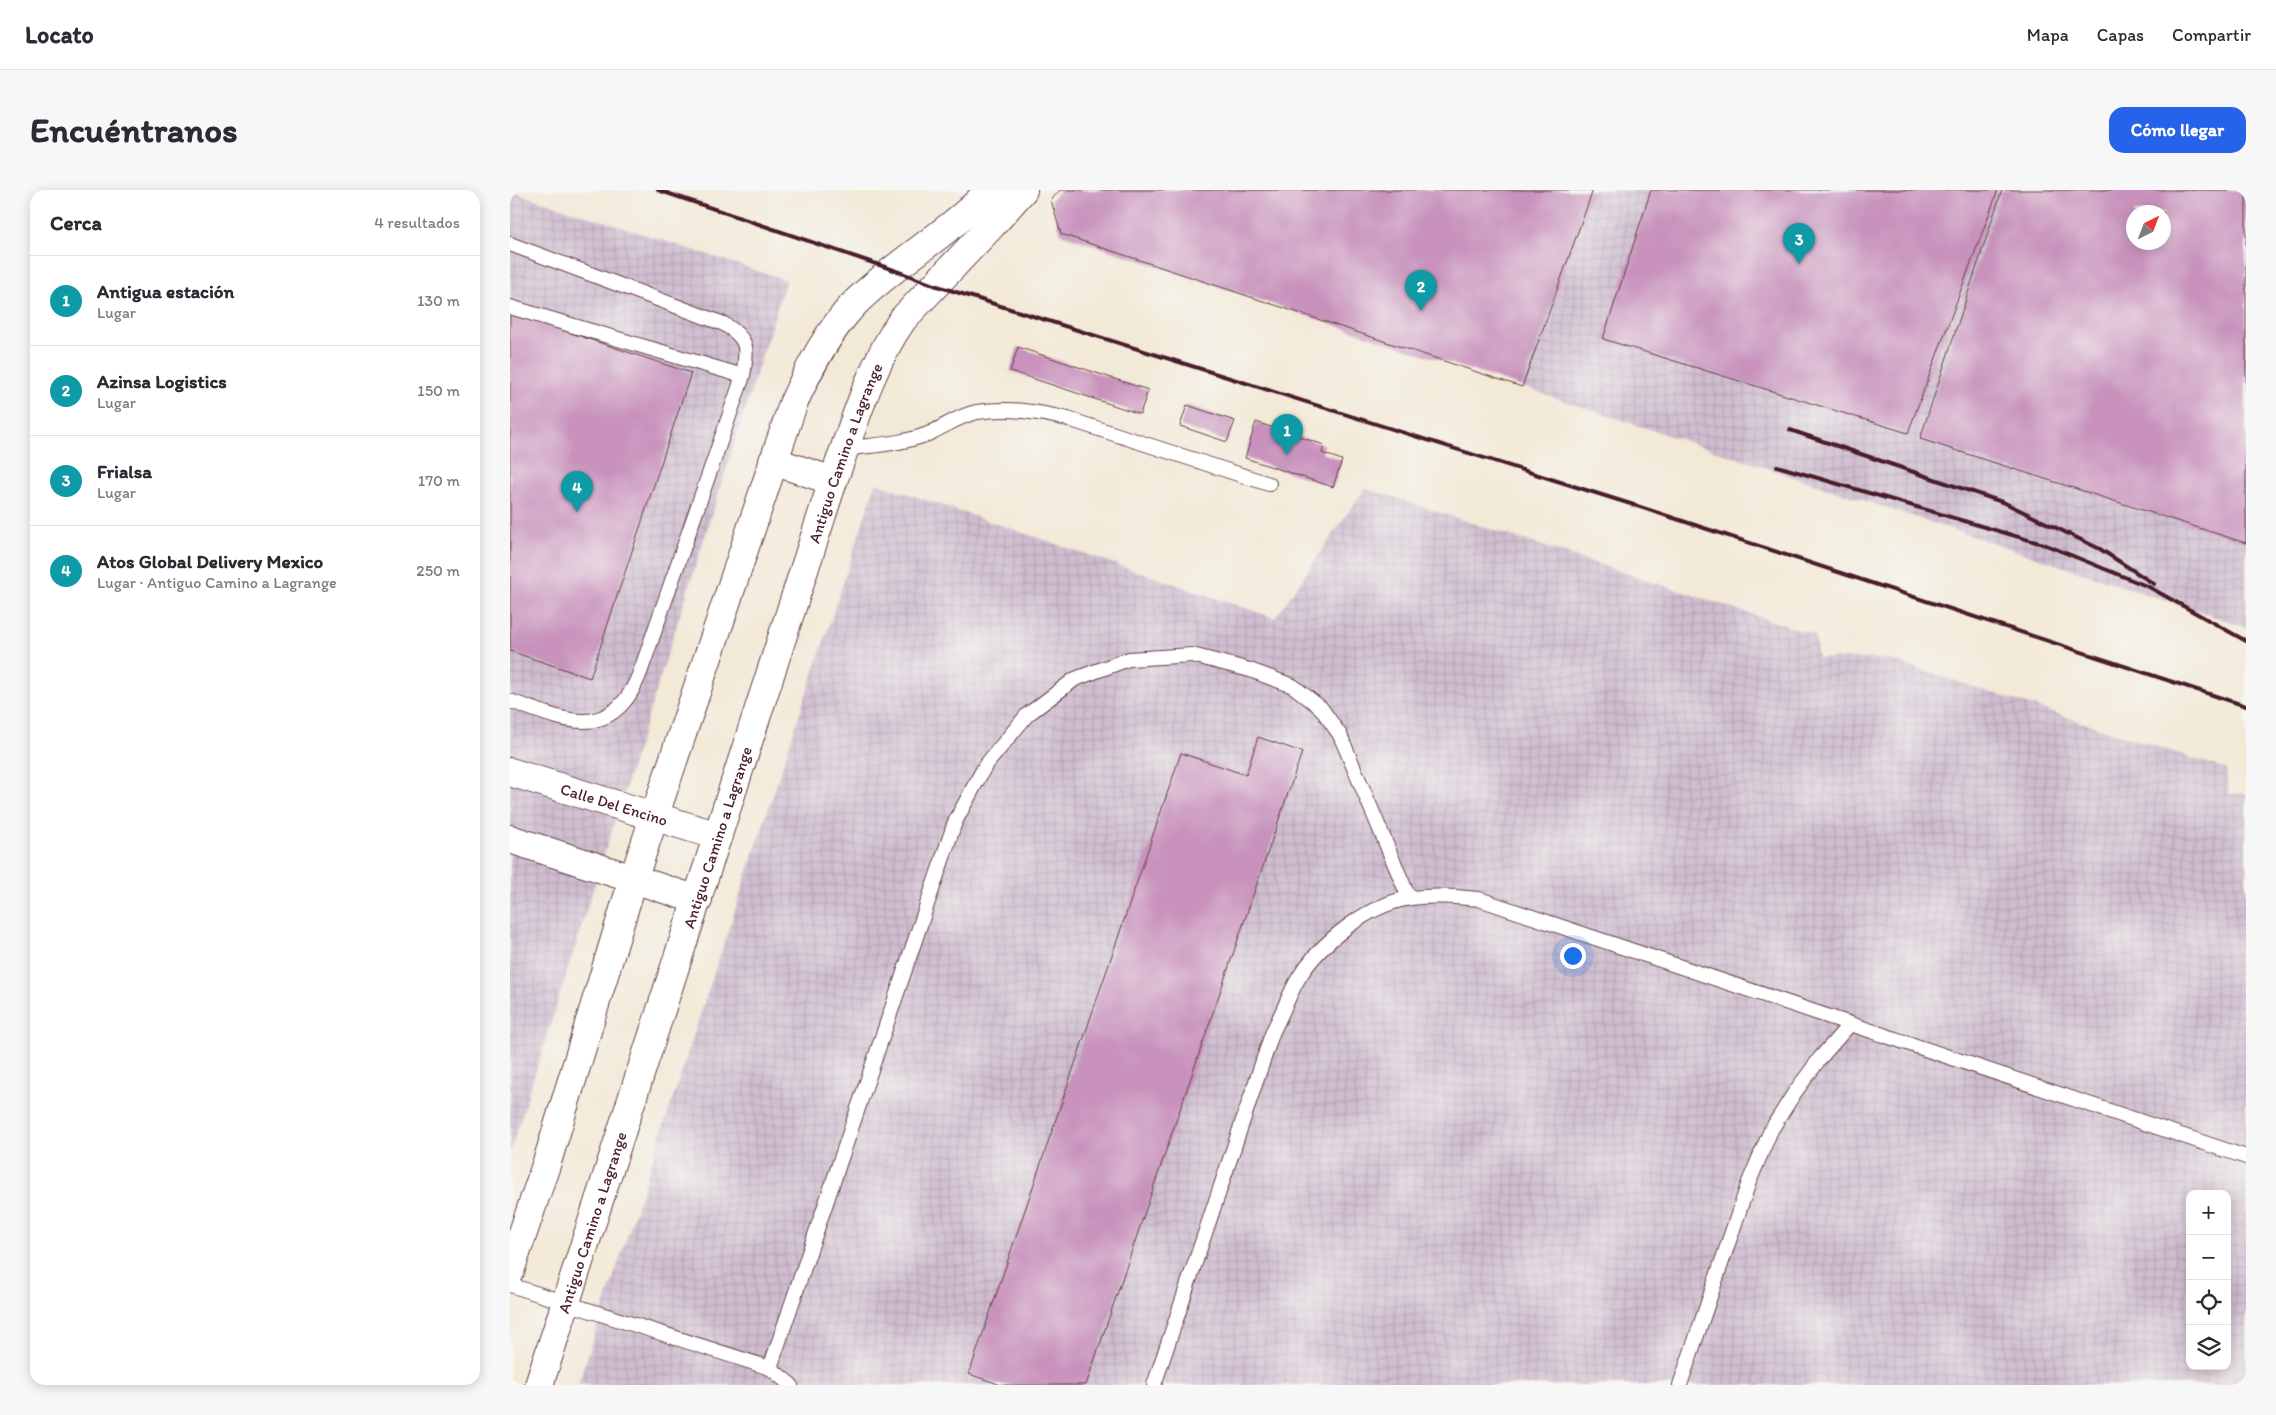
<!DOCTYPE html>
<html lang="es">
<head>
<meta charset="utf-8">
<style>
	:root { --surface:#fff; --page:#f7f7f7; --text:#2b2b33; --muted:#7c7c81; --line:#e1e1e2; --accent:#2563eb }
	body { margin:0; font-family:Itim,sans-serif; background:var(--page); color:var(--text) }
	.controls { position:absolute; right:15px; bottom:15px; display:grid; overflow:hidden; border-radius:10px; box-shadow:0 2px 12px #0003 }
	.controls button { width:45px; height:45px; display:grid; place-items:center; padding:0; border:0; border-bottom:1px solid var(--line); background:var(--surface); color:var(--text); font:25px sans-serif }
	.compass { position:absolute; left:1616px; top:15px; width:45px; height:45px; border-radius:50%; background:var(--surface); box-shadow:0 2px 12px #0003; rotate:42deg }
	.you { position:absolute; left:1062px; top:765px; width:18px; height:18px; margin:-12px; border:4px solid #fff; border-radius:50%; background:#1a73e8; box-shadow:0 0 0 8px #1a73e833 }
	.badge { display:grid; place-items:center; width:32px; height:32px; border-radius:50%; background:var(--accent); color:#fff; font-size:16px; font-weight:700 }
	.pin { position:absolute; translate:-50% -41px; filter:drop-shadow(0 1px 2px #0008) }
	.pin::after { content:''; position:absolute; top:26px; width:18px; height:15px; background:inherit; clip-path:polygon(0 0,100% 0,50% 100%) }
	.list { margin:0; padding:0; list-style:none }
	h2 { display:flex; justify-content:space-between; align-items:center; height:65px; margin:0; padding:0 20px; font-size:21px }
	h2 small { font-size:16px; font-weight:400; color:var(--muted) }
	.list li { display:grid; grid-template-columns:32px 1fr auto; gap:15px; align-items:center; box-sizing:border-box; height:90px; padding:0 20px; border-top:1px solid var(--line) }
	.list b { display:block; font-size:19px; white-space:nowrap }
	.list p { margin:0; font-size:16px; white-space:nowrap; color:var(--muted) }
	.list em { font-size:16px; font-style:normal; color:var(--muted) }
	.icon { flex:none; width:28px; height:28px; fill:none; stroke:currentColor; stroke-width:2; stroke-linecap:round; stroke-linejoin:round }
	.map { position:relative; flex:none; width:1736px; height:1195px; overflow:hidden; border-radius:15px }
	header { display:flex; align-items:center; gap:30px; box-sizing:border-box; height:70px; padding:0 25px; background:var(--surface); border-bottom:1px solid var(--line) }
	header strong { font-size:24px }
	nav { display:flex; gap:28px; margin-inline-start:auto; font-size:18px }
	.intro { display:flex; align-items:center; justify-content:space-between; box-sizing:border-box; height:120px; padding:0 30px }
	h1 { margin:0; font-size:35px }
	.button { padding:12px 22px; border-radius:15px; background:var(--accent); color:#fff; font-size:18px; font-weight:700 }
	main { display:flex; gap:30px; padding:0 30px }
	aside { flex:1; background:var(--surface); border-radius:15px; box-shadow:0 2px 12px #0003 }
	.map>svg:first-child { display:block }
	.industrial { fill:url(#industrial-grid); fill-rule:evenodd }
	.building { fill:#c892bc; fill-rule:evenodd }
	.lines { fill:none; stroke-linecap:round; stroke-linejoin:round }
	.lane-casing { stroke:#633d45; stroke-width:16 }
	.street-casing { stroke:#633d45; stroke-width:30 }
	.secondary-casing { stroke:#633d45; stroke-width:30 }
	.lane { stroke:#fff; stroke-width:14 }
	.street { stroke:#fff; stroke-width:28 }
	.secondary { stroke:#fff; stroke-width:28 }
	.rail { stroke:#4a1f2b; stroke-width:4 }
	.labels { text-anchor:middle; stroke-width:4; stroke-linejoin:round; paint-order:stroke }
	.street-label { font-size:16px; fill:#4a1f2b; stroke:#f6f6f2 }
</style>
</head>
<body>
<header>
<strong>Locato</strong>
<nav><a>Mapa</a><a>Capas</a><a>Compartir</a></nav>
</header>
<div class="intro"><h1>Encuéntranos</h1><a class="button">Cómo llegar</a></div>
<main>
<aside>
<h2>Cerca<small>4 resultados</small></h2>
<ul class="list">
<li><span class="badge" style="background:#0f9aa8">1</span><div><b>Antigua estación</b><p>Lugar</p></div><em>130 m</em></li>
<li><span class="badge" style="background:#0f9aa8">2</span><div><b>Azinsa Logistics</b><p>Lugar</p></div><em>150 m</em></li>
<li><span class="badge" style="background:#0f9aa8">3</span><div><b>Frialsa</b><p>Lugar</p></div><em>170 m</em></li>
<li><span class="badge" style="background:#0f9aa8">4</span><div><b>Atos Global Delivery Mexico</b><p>Lugar · Antiguo Camino a Lagrange</p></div><em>250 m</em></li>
</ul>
</aside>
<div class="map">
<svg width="1736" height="1195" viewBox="0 0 1736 1195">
	<defs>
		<pattern id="industrial-grid" width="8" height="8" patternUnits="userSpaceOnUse" patternTransform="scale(1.25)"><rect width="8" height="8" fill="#cfbdcf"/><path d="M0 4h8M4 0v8" fill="none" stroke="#b3a2b2"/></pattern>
	</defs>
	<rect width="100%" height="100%" fill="#f6f6f2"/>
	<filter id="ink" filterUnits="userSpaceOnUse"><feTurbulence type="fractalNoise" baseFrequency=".02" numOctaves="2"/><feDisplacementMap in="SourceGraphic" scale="10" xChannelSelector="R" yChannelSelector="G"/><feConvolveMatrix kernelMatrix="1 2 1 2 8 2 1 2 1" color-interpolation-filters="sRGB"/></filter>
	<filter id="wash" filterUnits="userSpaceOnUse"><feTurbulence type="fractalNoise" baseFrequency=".0096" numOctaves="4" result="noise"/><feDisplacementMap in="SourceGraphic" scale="20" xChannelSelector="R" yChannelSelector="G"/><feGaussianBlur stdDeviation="1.12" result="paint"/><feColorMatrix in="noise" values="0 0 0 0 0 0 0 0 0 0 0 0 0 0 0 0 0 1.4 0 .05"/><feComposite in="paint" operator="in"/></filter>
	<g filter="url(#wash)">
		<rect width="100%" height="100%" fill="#f3e9d7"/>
		<path class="industrial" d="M550 0H1736V437L551 44 541 10ZM1624 22H1654V52H1624Z
			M0 1 276 90 0 962Z
			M366 293 765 428 855 298 1305 445 1308 468 1378 469 1716 579 1719 604 1736 603V1195H68ZM1680 1004H1717V1176H1680Z"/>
		<g id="blocks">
			<path class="building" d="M550 0H1083L1012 197 551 44 541 10Z
				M1141 0H1488L1398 243 1093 149Z
				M1492 0H1736V353L1410 249ZM1624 22H1654V52H1624Z
				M0 123 181 183 80 488 0 461Z
				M508 157 638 200 630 224 500 181Z
				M677 215 725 231 717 252 670 236Z
				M746 232 814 255 812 263 832 270 823 297 735 268Z
				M748 547 792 562 576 1195H491L459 1184 671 563 736 585Z"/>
		</g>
	</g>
	<g filter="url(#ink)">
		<use href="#blocks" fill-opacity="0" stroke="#633d45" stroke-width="1"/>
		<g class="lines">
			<defs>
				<path id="lane" d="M0 54 214 134C240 150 237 158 233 186L131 480C128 488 124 497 119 505 88 551 43 525 0 511
					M0 117 233 186
					M335 259C362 255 392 254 418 244 434 237 450 225 467 222 499 217 528 222 558 229L759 294
					M0 1095 260 1178 281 1195
					M260 1178 445 632 475 576 517 525 565 489 619 469 682 465 740 480 783 496 811 518 830 545 899 708
					M644 1195 763 841C772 824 779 805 788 789 810 753 858 714 901 708 924 705 946 707 969 709L1736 967
					M1170 1195 1239 992 1261 940 1285 902 1311 867 1340 834"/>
				<g id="street">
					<path id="s1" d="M0 582 208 646"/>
					<path d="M0 649 188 710"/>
				</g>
				<g id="secondary">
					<path d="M263 271 323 291"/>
					<path d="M0 1081 37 972 123 690 283 214C299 178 318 141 345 113 387 71 440 43 480 0"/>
					<path id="s2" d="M29 1195 323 291C343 237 360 176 393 129L482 35 513 0"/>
				</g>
			</defs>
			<use href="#lane" class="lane-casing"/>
			<use href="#street" class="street-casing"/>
			<use href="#secondary" class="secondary-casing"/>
			<use href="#lane" class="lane"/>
			<use href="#street" class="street"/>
			<use href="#secondary" class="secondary"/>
			<path class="rail" d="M148 0 384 80 424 95 1127 316 1736 516
				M1280 240 1495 313 1590 359 1644 394
				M1267 276 1536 355 1639 397 1736 451"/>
		</g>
	</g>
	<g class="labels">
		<g class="street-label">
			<text dy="6" stroke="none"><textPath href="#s2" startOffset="981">Antiguo Camino a Lagrange</textPath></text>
			<text dy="6" stroke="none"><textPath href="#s1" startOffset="109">Calle Del Encino</textPath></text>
			<text dy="6" stroke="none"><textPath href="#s2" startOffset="576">Antiguo Camino a Lagrange</textPath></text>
			<text dy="6" stroke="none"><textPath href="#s2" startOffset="171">Antiguo Camino a Lagrange</textPath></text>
		</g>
	</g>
</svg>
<div class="controls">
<button>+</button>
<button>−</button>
<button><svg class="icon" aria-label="locate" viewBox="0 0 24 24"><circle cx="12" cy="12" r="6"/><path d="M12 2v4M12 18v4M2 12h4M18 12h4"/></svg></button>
<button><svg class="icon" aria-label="layers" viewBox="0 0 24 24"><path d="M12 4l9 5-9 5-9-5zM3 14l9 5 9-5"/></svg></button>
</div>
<svg class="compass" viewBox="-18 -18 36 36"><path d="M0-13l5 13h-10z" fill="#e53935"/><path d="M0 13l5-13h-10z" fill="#7c7c81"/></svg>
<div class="you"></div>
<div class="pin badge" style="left:777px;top:265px;background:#0f9aa8">1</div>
<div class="pin badge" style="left:911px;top:121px;background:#0f9aa8">2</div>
<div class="pin badge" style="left:1289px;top:74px;background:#0f9aa8">3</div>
<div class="pin badge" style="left:67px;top:322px;background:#0f9aa8">4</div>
</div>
</main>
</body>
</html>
